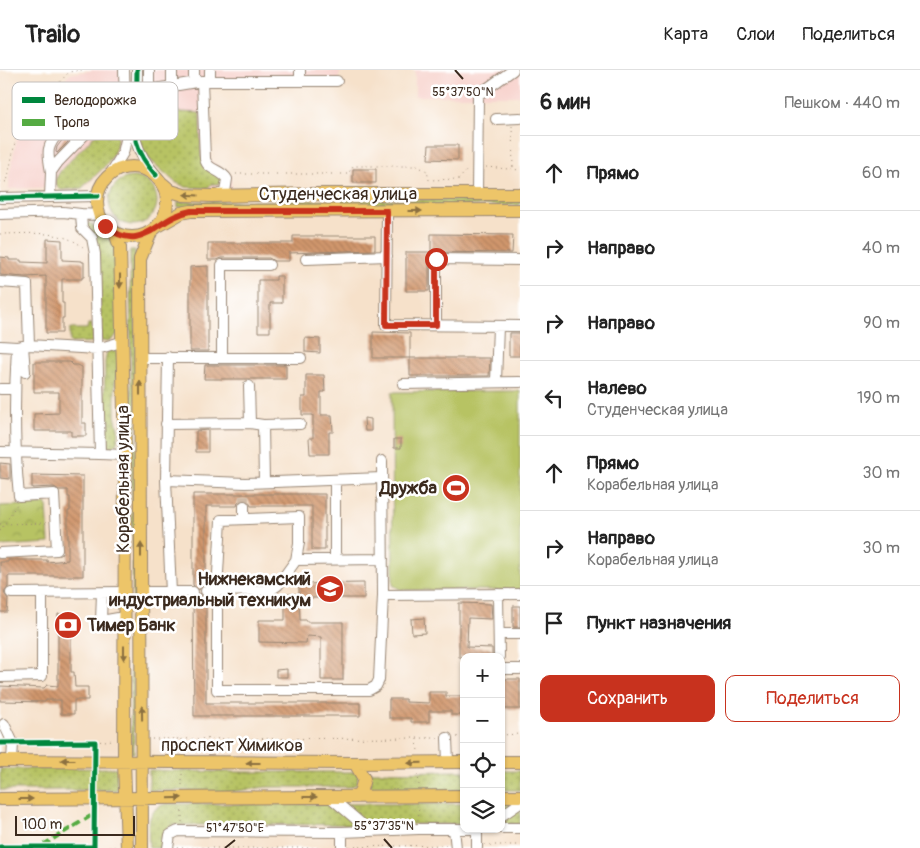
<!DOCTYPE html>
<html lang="ru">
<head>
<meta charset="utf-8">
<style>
	:root { --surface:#fff; --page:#f2f2f2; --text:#222; --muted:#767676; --line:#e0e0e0; --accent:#c8321e }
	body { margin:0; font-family:Pangolin,sans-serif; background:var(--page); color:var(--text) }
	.controls { position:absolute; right:15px; bottom:15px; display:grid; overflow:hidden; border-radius:10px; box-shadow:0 1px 4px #0004 }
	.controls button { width:45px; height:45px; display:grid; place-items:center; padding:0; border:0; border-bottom:1px solid var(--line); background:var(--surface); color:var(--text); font:25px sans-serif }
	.scale { position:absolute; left:15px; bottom:12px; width:120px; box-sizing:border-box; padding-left:5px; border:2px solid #3b2a1e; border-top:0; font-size:14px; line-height:18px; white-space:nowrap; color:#3b2a1e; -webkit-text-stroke:4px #fff; paint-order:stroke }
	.stop { position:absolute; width:15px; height:15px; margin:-11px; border:4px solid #c8321e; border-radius:50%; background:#fff }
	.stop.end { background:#c8321e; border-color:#fff; box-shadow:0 1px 5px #0008 }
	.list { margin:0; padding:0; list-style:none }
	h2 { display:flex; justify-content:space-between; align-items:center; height:65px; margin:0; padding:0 20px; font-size:21px }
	h2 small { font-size:16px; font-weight:400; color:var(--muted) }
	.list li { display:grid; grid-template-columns:32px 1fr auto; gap:15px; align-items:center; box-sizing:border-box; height:75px; padding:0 20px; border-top:1px solid var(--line) }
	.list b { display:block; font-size:19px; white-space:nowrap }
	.list p { margin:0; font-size:16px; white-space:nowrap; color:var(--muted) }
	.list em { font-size:16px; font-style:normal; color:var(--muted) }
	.actions { display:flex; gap:10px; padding:15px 20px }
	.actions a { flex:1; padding:11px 0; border:1px solid var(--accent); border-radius:10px; text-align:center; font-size:18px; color:var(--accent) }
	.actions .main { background:var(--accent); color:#fff }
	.icon { flex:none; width:28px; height:28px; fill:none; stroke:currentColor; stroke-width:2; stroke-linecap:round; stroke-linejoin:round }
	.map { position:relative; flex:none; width:520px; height:778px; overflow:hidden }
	header { display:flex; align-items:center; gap:30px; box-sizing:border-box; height:70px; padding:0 25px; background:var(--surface); border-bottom:1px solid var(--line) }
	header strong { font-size:24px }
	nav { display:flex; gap:28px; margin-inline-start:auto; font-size:18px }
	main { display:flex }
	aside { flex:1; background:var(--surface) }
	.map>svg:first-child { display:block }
	.built { fill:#f7d0ca }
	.grass { fill:url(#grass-dots); stroke:#797641 }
	.park { fill:url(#park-crowns); stroke:#797641 }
	.garden { fill:#b7c364; stroke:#797641 }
	.building { fill:url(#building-back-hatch) }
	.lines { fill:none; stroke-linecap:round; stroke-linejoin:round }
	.minor-tunnel { stroke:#d1bca8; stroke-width:10; stroke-dasharray:10 5; stroke-linecap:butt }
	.minor-casing { stroke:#988674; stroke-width:12 }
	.major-casing { stroke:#988674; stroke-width:14 }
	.path { stroke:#988674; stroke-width:1; stroke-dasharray:1 4; stroke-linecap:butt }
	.minor { stroke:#fff; stroke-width:10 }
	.major { stroke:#edc569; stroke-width:12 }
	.quiet { stroke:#55ab43; stroke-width:4; stroke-dasharray:8 4; stroke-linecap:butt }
	.cycleway-casing { stroke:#fff; stroke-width:8 }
	.cycleway { stroke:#00873e; stroke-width:5 }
	.oneway { fill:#8b7040 }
	.route { stroke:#c8321e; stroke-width:6 }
	.ticks { fill:none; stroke:#3b2a1e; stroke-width:2 }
	.labels { text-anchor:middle; stroke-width:5; stroke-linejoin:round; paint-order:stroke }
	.street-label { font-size:18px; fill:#3b2a1e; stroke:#fff }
	.poi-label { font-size:18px; font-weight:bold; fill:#3b2a1e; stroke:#fff; text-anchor:end }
	.key { fill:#fff; stroke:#c4bfbc; stroke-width:1 }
	.key-label { font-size:14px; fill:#3b2a1e }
	.ticks-label { font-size:12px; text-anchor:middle; fill:#3b2a1e; stroke:#fff; stroke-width:5; stroke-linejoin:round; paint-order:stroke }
</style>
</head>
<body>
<header>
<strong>Trailo</strong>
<nav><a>Карта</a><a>Слои</a><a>Поделиться</a></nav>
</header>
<main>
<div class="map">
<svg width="520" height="778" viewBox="0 0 520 778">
	<defs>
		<pattern id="grass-dots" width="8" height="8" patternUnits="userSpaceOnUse" patternTransform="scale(1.25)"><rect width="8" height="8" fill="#b7c364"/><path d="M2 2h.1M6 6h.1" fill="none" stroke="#969f52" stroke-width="1.8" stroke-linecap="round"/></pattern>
		<pattern id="park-crowns" width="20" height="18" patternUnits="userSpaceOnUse" patternTransform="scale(1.25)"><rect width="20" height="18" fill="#b7c364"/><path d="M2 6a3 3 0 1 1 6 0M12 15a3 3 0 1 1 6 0" fill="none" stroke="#969f52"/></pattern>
		<pattern id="building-back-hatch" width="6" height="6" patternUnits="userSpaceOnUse" patternTransform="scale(1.25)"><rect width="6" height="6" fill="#d1976d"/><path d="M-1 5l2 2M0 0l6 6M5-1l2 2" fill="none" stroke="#ab7b59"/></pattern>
	</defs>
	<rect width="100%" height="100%" fill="#fff"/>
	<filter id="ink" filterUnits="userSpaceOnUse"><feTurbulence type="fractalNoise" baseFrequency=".02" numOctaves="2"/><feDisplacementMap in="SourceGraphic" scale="10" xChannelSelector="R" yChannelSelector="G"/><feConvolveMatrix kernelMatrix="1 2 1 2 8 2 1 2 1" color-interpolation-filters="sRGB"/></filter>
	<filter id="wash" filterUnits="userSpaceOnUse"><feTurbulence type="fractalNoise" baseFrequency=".0096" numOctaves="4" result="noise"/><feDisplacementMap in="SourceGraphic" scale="20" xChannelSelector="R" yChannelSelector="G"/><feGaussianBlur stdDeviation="1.12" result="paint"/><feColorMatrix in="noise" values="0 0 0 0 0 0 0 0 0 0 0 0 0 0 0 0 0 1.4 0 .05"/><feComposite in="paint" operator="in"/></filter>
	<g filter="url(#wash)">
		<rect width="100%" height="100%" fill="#f6e1ca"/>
		<path class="built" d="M93 0H121L120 72 118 82 114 88 91 112 86 116 9 119V106L19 58 70 4Z
			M138 0H341L337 13 208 15 210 91 230 104 232 119 186 117 175 112 148 88Z
			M415 0H520V26H415Z"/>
		<path class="grass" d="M141 28H159L161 41 200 43 201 87 222 107V114H211L208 118 186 117 175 112 148 88 138 71Z
			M109 54 117 60C120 89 100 100 82 118L62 120 58 118 55 110 61 100 104 56Z
			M109 131a24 24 0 1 1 48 0a24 24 0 1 1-48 0Z
			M520 129V135L178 137V132Z
			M87 153H90L112 172 116 179 118 262C115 269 109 272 101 271L99 200 85 155Z
			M130 180H135L137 543H133Z
			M88 254H92L93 272 71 273 70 272V259H87Z
			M112 278 117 282 119 296 115 312V346L119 363 116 375 110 378 105 372 104 366 105 292C106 286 106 280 112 278Z
			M130 557H133L134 683H131Z
			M117 698V720H0V699Z
			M149 700 229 702H357L358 706 357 714 349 717H266L229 722 149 720Z
			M464 701V720L403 721 369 718 371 712 370 702Z
			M501 701H520V720H501Z
			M501 733H520V754H501Z
			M166 734H464V754L173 755C163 760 164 768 164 778H149C149 761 144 739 166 734Z"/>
		<path class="park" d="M47 434 49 473 0 476V436Z"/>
		<path class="garden" d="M520 321V520H401L393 515 392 322Z"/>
		<g id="blocks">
			<path class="building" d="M66 65 68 72 57 83 56 82 57 77Z
				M429 75H458V90L428 89Z
				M353 99H376V113H353Z
				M431 164 513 165 512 183 431 182Z
				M293 166H375V180L289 183V191H274L269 188H222L217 190H208V173H293Z
				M47 169 62 170V190L82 191V192H84V207H82V209H62V233H64V248H62V263H46V206L25 207 0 205V187L9 188V190H21V192L47 193Z
				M406 182H431L429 189V221H406Z
				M208 196V281H190V197Z
				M276 206H282V233H270V262H258V210H276Z
				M373 262 410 263V288H373Z
				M509 263H520V286H509Z
				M305 268 320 269V283L305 282Z
				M410 288H490L489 306H410Z
				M34 292H70L73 295H78L82 297V353H86V366H71V361H34V344L59 343V322H34Z
				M205 295H286V309H204Z
				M306 305H324L325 322H321V345H332L333 362H329V384H310L309 368H313V345H302V327H306Z
				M364 348 371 349V361H365Z
				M208 360V382H196V361Z
				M394 369H401V378H394Z
				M0 393 10 394V409L0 408Z
				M32 405 83 406V506H8V517L4 523 8 529 7 542H0V492H8V490H47V492L68 490V441H70V427H68V420H59L54 417 32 418Z
				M193 424H325V480H312V436H251L248 430 244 429 238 432 237 436H206V514L202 515 199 520 193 515Z
				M364 513V528H299V514Z
				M200 523 202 527 206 528V633H360V646H194L193 529 197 528Z
				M285 524H299L300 550H307V552H343V610H321V567L307 566 306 573 259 572V550H285Z
				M459 533 491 534 492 549 468 548 467 577 492 578V587H459Z
				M513 536H520V557H513Z
				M58 544H71V602H74L75 617H88V630H74V644H61V630H46L45 632 0 631V616L44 618 47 615 58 616Z
				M424 548 425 563 412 564 411 549Z
				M287 599V607H276V600Z
				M501 609H520V639H501Z
				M429 622H446V626H464V645H451V641H429V652H411V648H389V629H406V632L429 633Z"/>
		</g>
	</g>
	<g filter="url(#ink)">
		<use href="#blocks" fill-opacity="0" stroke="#988674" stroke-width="1"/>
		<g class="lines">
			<path class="minor-tunnel" d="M244 436V424"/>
			<defs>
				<path id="minor" d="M137 0 136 71C140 85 146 94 156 105
					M149 0V20L202 11H300V0
					M172 0V16
					M194 0V12
					M210 0V10
					M202 11 205 89C208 101 221 99 227 109L225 122 217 125
					M300 11H337
					M496 49 520 48
					M69 51 76 74
					M51 102C47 81 46 76 61 60 64 57 68 51 72 49 81 43 115 47 126 49
					M109 106 123 83 126 70 124 0
					M477 124 478 25 513 0
					M50 127 51 102 58 92 90 59 111 47
					M0 128 98 126
					M387 141 386 255 520 256
					M0 144 63 142 81 144
					M99 145 81 144 82 158 92 168 95 184 100 384 125 385
					M306 189 387 186
					M0 212 27 214 29 275
					M436 255V189L520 190
					M0 276 17 277
					M23 276 25 302
					M168 287 166 410 171 523
					M140 288H222V195H269
					M222 288H301
					M496 311 498 256
					M403 314 520 312
					M249 316 250 353 263 355 300 354
					M0 319H14
					M166 354 250 353
					M263 355 264 412
					M0 382 100 384
					M382 391 383 525 379 610 376 616 369 620H217V521L221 450 299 447V473L296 490 383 489
					M166 410 245 413 382 408
					M244 448V436
					M0 483 57 480 54 424 19 426C14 376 14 327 17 277L29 275 97 279 121 272
					M335 490V410
					M206 521 271 520 278 515 296 490
					M141 522H193
					M11 523 124 522
					M102 523 101 551 124 547
					M498 524 499 587
					M383 525 520 524
					M499 564H520
					M501 599H520
					M0 607 42 606V523
					M4 654 13 673 12 691
					M447 668 448 692
					M330 727 370 761
					M501 746 520 733
					M501 758H520
					M454 759 456 778
					M477 760V778
					M342 762V778
					M168 778 170 765 178 761 342 762 419 759H478"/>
				<path id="major" d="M97 132a35 35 0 1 1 70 0a35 35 0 1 1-70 0Z
					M163 114 171 121 184 125 211 126 315 124H520
					M160 155 181 143 191 141 520 140
					M115 163 120 177 125 385 124 691 127 778
					M0 691 355 693 464 692
					M501 692H520
					M355 693 364 709 360 723 357 727
					M501 726H520
					M0 729 464 726
					M142 778 140 189 151 162"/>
			</defs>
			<use href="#minor" class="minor-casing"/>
			<use href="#major" class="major-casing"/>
			<path class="path" d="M512 56 513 100
				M486 97 520 100
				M236 104H348L353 96H417L427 101 429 110 459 109 468 99
				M0 111 7 112 18 57 69 2 82 0
				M0 164C28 164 60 159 83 177
				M0 454 47 453
				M0 461 17 434
				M501 665 520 664
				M457 667H464
				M152 669 438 668
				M181 669 182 682
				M417 669 418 682
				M95 672 113 670
				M182 704V717
				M418 704 419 715
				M418 750 419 736
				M182 752V739
				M485 775H520
				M350 777 446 775
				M94 778 116 777
				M177 778H326"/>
			<use href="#minor" class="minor"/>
			<use href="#major" class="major"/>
			<path class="quiet" d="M43 775 94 744"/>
			<defs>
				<path id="cycleway" d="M137 0 136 71C140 85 146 94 156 105
					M0 128 98 126
					M0 673 95 672 94 777H0"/>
			</defs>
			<use href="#cycleway" class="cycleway-casing"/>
			<use href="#cycleway" class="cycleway"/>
		</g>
		<defs><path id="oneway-solid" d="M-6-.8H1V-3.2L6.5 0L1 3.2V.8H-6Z" transform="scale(1.25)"/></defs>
		<g class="oneway">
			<use href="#oneway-solid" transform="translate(191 125) rotate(-177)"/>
			<use href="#oneway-solid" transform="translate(415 141)"/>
			<use href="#oneway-solid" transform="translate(120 211) rotate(90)"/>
			<use href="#oneway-solid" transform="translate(140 318) rotate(-90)"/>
			<use href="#oneway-solid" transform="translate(141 480) rotate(-90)"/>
			<use href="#oneway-solid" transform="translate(124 583) rotate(90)"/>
			<use href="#oneway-solid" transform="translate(142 643) rotate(-91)"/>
			<use href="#oneway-solid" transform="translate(68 690) rotate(-180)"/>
			<use href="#oneway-solid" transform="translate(253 693) rotate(-180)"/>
			<use href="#oneway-solid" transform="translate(415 693) rotate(179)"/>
			<use href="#oneway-solid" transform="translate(310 727)"/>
			<use href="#oneway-solid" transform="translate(175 728) rotate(-1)"/>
			<use href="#oneway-solid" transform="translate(26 729)"/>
		</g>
	</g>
	<g class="lines" filter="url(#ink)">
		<path class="route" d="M105 156C143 186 156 147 191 141H387L386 255H436V189"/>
	</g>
	<path class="ticks" d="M455 0 463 9M384 769 392 778M225 778 235 770"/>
	<defs>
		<symbol id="stadium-disc" viewBox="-11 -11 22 22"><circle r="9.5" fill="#c8321e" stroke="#fff"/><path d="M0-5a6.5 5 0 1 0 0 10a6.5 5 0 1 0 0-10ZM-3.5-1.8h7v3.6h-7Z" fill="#fff"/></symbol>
		<symbol id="university-disc" viewBox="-11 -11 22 22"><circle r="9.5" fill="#c8321e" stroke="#fff"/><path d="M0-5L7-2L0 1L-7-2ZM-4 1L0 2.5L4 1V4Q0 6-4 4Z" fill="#fff"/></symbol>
		<symbol id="bank-disc" viewBox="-11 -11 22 22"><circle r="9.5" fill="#c8321e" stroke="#fff"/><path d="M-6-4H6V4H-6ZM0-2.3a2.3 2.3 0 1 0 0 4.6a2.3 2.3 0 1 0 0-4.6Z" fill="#fff"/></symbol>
	</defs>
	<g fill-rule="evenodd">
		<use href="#stadium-disc" x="440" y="402" width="32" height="32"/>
		<use href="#university-disc" x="314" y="503" width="32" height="32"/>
		<use href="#bank-disc" x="52" y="539" width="32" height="32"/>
	</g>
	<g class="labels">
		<g class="street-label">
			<text x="338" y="130">Студенческая улица</text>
			<text transform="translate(123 409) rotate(-90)" y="6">Корабельная улица</text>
			<text x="232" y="681">проспект Химиков</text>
		</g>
		<g class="poi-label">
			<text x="437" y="424">Дружба</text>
			<text x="311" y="515">Нижнекамский<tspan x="311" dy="21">индустриальный техникум</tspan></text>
			<text x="87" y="561" text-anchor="start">Тимер Банк</text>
		</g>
	</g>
	<rect x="12" y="12" width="166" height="58" rx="8" class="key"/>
	<rect x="22" y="27" width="23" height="6" fill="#00873e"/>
	<rect x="22" y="49" width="23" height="7" fill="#55ab43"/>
	<g class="key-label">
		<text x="54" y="35">Велодорожка</text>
		<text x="54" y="57">Тропа</text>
	</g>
	<g class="ticks-label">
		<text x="463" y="26">55°37'50"N</text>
		<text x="384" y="760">55°37'35"N</text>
		<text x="235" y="762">51°47'50"E</text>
	</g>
</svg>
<div class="controls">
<button>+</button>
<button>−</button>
<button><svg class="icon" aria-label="locate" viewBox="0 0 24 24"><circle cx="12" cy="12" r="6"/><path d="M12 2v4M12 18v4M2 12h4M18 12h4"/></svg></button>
<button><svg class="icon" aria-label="layers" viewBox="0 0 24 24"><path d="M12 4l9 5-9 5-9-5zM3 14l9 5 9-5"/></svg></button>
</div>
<div class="scale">100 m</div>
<div class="stop" style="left:436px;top:189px"></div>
<div class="stop end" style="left:105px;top:156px"></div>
</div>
<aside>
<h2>6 мин<small>Пешком · 440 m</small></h2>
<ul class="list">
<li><svg class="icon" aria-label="ahead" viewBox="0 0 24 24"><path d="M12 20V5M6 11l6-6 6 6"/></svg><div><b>Прямо</b></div><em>60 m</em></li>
<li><svg class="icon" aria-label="right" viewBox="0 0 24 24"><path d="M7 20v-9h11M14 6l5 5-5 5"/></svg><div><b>Направо</b></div><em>40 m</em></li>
<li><svg class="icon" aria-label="right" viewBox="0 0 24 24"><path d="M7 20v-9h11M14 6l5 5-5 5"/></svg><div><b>Направо</b></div><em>90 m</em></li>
<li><svg class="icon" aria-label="left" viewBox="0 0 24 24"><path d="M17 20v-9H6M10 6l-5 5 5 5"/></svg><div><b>Налево</b><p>Студенческая улица</p></div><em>190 m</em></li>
<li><svg class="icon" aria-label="ahead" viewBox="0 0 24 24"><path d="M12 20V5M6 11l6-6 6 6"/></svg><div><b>Прямо</b><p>Корабельная улица</p></div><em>30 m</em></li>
<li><svg class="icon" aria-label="right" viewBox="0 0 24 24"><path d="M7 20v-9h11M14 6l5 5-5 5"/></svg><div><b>Направо</b><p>Корабельная улица</p></div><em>30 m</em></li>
<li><svg class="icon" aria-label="arrive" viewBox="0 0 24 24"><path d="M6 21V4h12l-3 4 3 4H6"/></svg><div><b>Пункт назначения</b></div></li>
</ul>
<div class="actions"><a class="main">Сохранить</a><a>Поделиться</a></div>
</aside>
</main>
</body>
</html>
